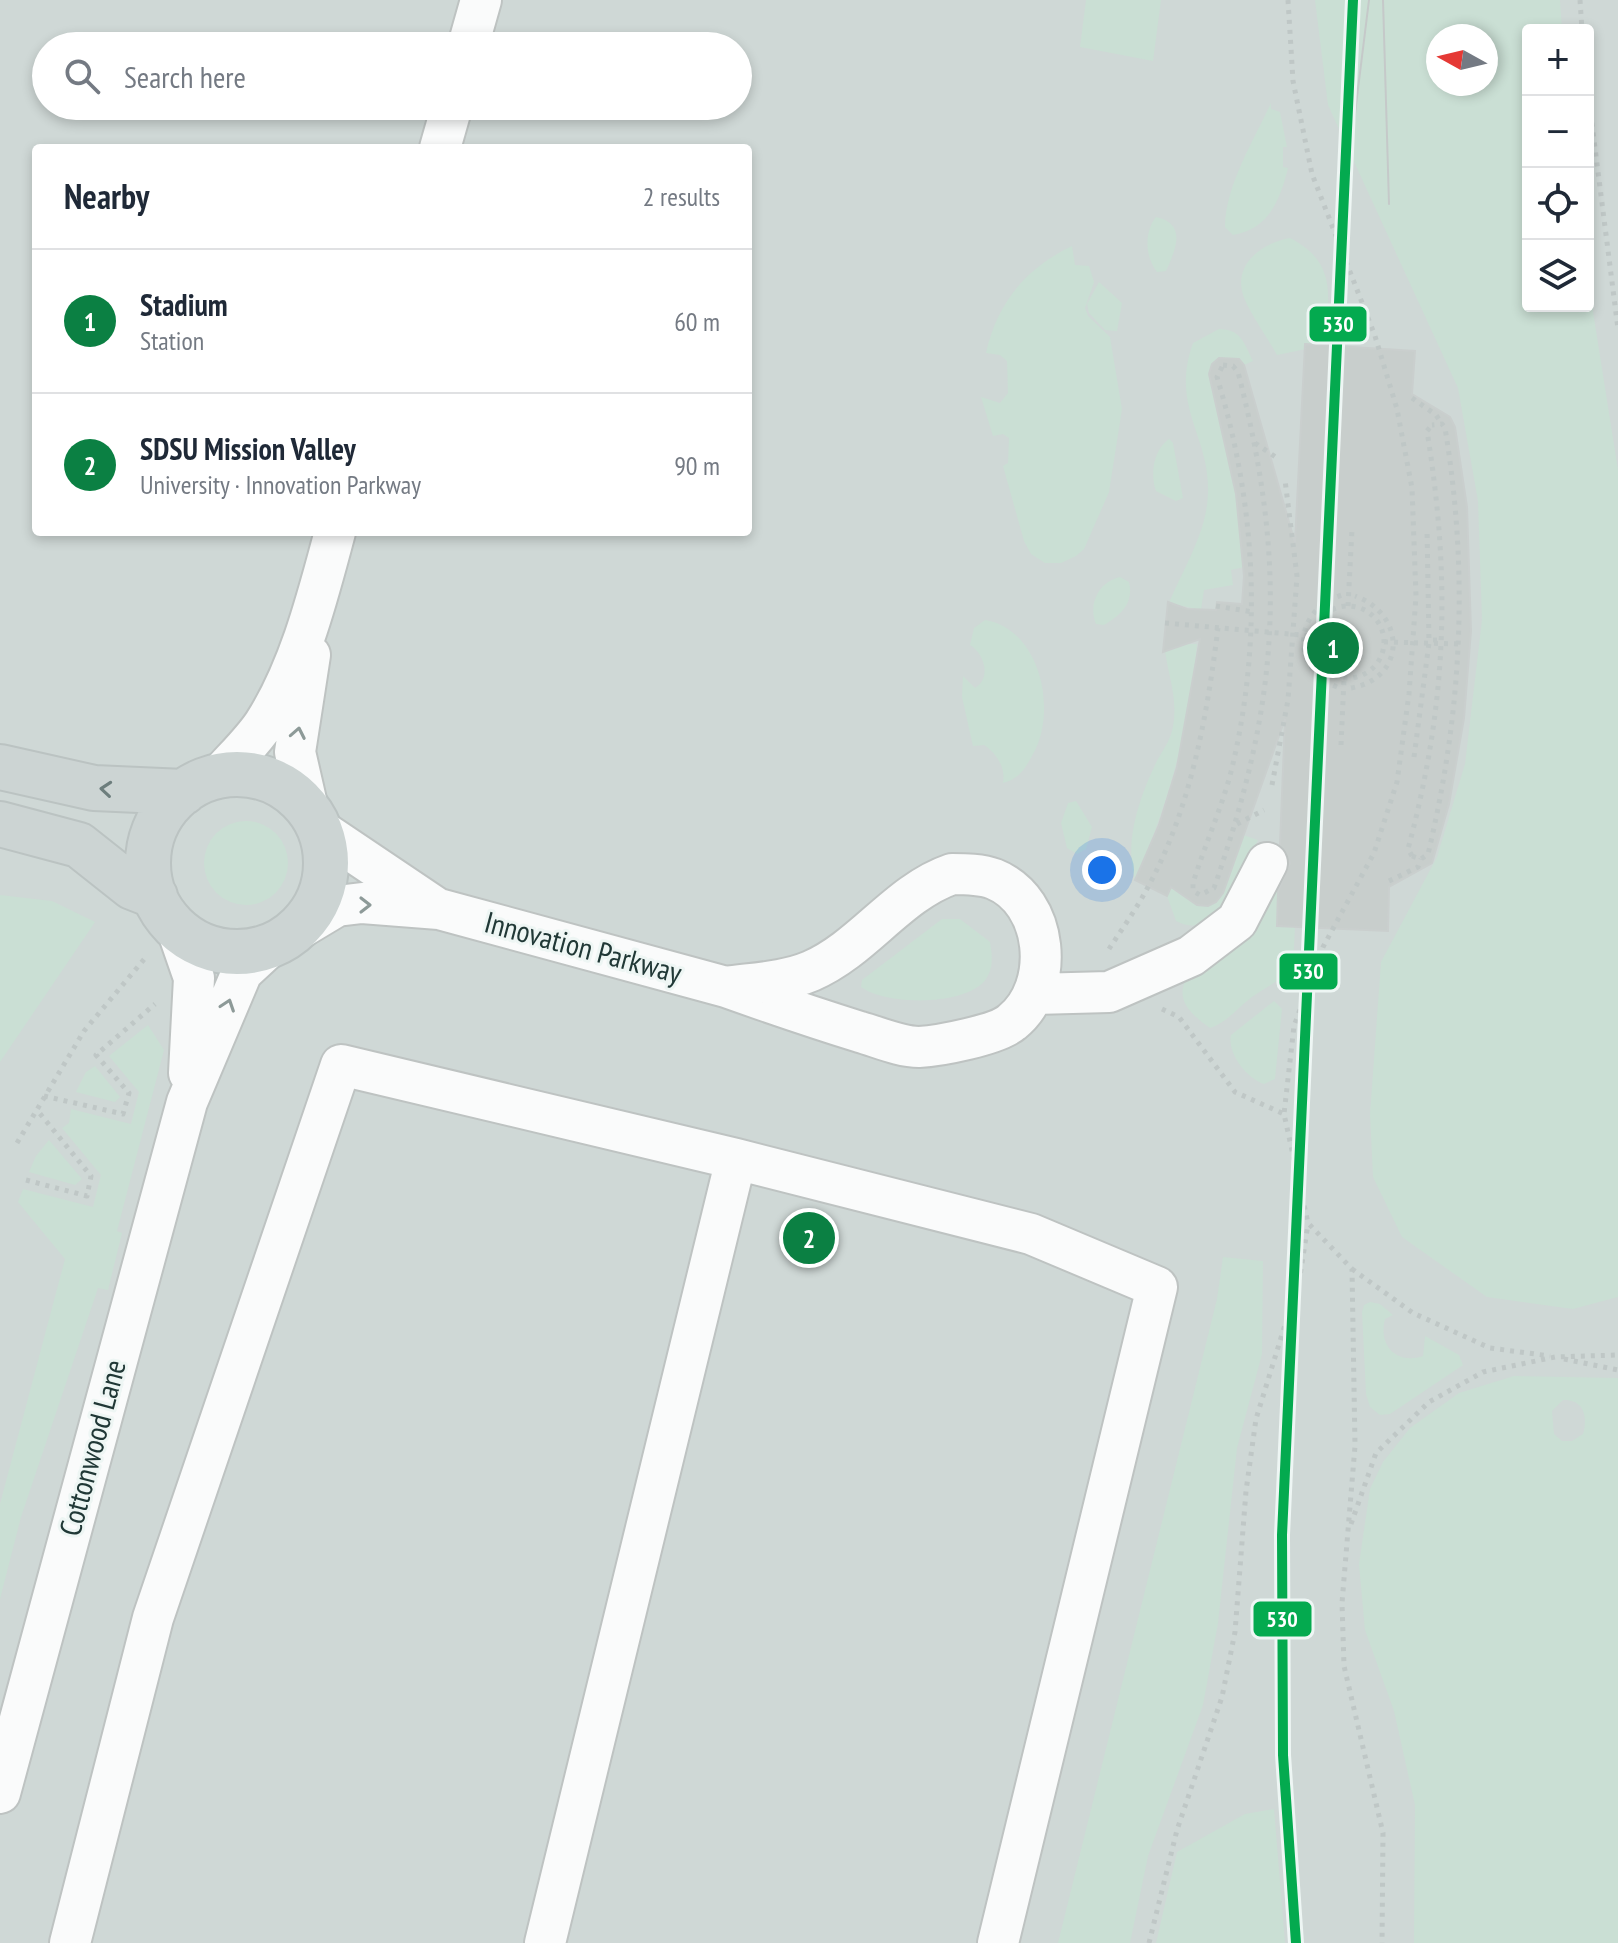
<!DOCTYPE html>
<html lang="en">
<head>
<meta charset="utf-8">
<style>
	:root { --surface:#fff; --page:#f2f2f3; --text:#1f2937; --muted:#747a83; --line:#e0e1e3; --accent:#0b8043 }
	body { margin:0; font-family:"PT Sans Narrow",sans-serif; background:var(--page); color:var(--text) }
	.controls { position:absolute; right:24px; top:24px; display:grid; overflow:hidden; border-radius:8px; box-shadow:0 4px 12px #0003 }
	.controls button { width:72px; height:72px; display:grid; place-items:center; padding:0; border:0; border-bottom:2px solid var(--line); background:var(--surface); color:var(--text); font:40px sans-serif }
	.compass { position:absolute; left:1426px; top:24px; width:72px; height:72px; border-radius:50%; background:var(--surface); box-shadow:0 4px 12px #0003; rotate:278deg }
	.you { position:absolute; left:1102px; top:870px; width:28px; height:28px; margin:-20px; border:6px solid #fff; border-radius:50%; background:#1a73e8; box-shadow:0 0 0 12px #1a73e833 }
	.badge { display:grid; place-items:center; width:52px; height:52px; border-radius:50%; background:var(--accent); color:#fff; font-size:26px; font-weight:700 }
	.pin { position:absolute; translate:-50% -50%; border:4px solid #fff; box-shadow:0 2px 8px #0006 }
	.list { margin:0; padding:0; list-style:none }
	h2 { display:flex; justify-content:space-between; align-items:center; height:104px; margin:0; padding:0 32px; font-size:34px }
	h2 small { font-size:26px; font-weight:400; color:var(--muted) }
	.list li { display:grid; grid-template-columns:52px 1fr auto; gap:24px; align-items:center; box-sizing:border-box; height:144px; padding:0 32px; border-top:2px solid var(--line) }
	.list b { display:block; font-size:30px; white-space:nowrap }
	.list p { margin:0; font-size:26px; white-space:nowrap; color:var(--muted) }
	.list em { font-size:26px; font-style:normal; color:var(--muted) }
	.icon { flex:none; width:44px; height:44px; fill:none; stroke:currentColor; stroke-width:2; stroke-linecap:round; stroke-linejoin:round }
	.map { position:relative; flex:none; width:1618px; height:1943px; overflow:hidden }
	.search { position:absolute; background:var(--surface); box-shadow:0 4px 12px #0003; left:32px; top:32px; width:720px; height:88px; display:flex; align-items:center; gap:20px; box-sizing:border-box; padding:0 28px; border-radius:44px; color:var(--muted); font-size:30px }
	.panel { position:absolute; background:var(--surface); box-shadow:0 4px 12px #0003; left:32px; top:144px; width:720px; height:392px; border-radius:8px }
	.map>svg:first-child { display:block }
	.built { fill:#cfd8d6; fill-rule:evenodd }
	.green { fill:#cadfd4; fill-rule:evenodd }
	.building { fill:#c8cecc; stroke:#cacfce; stroke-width:2 }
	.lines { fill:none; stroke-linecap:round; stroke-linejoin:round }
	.minor-casing { stroke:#bec3c2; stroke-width:44 }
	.major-casing { stroke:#bbc3c2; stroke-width:48 }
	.path { stroke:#bfc7c6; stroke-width:5; stroke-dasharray:4 6; stroke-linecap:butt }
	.minor { stroke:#fafbfb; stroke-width:40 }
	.major { stroke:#ccd4d3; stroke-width:44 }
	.tram { stroke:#c5c9c9; stroke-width:2 }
	.path-bridge { stroke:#bfc7c6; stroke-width:5; stroke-dasharray:4 6; stroke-linecap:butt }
	.rail-1-casing { stroke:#eef6f4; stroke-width:16 }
	.rail-1 { stroke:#04aa4f; stroke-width:10 }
	.oneway { stroke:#8d9a98 }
	.oneway2 { stroke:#6d7e7d }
	.labels { text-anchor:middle; stroke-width:6; stroke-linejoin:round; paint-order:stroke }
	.street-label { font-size:30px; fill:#203836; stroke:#eef6f4 }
	.line-badge { stroke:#eef6f4; stroke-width:3 }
	.badge-label { font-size:22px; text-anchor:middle; font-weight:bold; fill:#fff }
</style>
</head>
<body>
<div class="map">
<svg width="1618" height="1943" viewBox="0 0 1618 1943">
	<rect width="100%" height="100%" fill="#e1e6e5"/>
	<path class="built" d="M0 0H1618V1943H0ZM1528 30H1588V306H1528ZM1438 36H1486V84H1438ZM46 46H738V106H46ZM36 148H748V532H36Z"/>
	<path class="green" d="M1086 0H1161L1153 61 1080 47Z
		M1315 0H1560L1562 30H1528V306H1588V280L1618 470V1297L1573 1309 1487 1297 1402 1237 1373 1177 1370 1114 1381 962 1437 857 1465 764 1482 620 1478 501 1458 388 1328 105ZM1438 36H1486V84H1438Z
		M1271 103V109L1280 112 1287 147H1283V167L1288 168C1280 200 1269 229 1233 235L1225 227C1225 186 1254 140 1271 103Z
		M1156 217C1188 224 1175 251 1166 271L1157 272C1145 257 1144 232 1156 217Z
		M1290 238C1339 263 1328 298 1325 345L1277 355C1267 337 1253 318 1245 300 1230 266 1261 243 1290 238Z
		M1072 246 1075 265 1089 266 1094 282 1085 308 1088 316 1110 337 1122 409 1109 492 1084 549 1076 556 1061 563H1045L1031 554 1024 541 1003 466 1008 463 1009 438 1003 434 993 436 981 397 1000 403 1008 393 1007 361 1000 355 986 353C997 303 1026 268 1072 246Z
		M1099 282 1122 303 1117 331 1105 330 1089 313 1087 304Z
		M1219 329C1241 329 1244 343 1253 361L1244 365 1239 359 1219 358 1212 364 1209 374 1236 494 1244 567 1231 570 1233 585 1204 590 1201 610 1169 603C1184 567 1207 532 1208 493 1210 435 1170 407 1193 343Z
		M1169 439 1173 443 1183 498 1176 501 1156 491C1150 475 1153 450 1169 439Z
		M1120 577 1129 582C1134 603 1121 615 1104 625L1096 624C1088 605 1098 582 1120 577Z
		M985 620C1040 629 1058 710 1033 754 1025 769 1019 779 1003 783 1006 767 996 753 984 745L973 746 962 697 963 676 975 688C992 678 984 653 970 645L974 628Z
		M1183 644H1197C1190 727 1169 803 1135 880 1124 842 1139 799 1155 765 1160 754 1169 743 1172 731 1179 702 1169 679 1165 651Z
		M1076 801 1092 827 1086 849 1077 854 1067 848 1061 823 1068 803Z
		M204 863a42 42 0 1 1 84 0a42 42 0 1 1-84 0Z
		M1243 835 1258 840C1244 872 1221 944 1176 921L1167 896 1181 861 1184 891 1190 900 1208 906 1216 902Z
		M1279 874 1277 926 1295 927 1293 966C1280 982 1267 986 1252 997 1237 1008 1228 1022 1210 1028 1192 1015 1175 1001 1186 979Z
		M0 895 52 901 95 922 0 1062Z
		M942 919H960L990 942C992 955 994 967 986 979 967 1006 887 1006 861 987L862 980Z
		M1274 1001 1282 1009 1275 1079 1264 1084C1246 1078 1227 1053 1231 1035Z
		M148 1025 164 1050 117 1231 122 1233 108 1290 98 1288 21 1517 0 1599V1504L65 1259 18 1202 23 1189 93 1207 101 1175 62 1128 69 1123 71 1109 131 1124 139 1092 109 1056Z
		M95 1066 120 1097 115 1102 76 1092 86 1072Z
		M49 1140 82 1179 75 1185 29 1172 36 1156Z
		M1223 1257 1263 1261 1262 1354 1237 1448 1218 1623 1203 1705 1148 1856 1130 1943H1058L1217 1299Z
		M1370 1302 1380 1304 1393 1315 1385 1319C1378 1345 1396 1365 1423 1356L1425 1336 1459 1355 1463 1365 1390 1414 1380 1415 1370 1407 1366 1394 1362 1312 1364 1305Z
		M1514 1376 1618 1378V1943H1414L1415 1805 1394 1711 1365 1630 1359 1564 1370 1489 1383 1462 1410 1428 1459 1393ZM1563 1400C1584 1399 1588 1417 1583 1434L1572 1441H1562L1554 1434 1552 1411Z
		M1274 1809 1285 1943H1156L1177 1852 1245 1814Z"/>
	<path class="building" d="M1305 344 1415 351 1412 394 1450 417 1455 427 1467 507 1471 631 1464 718 1449 804 1432 863 1389 887 1388 931 1277 926 1278 891 1290 863 1280 845 1285 719 1223 893 1216 902 1208 906 1197 905 1171 887 1167 896 1135 880 1159 825 1177 767 1200 639 1163 652 1168 602 1187 609 1216 610 1217 602 1242 604 1244 576 1236 494 1209 374 1212 364 1219 358 1239 359 1244 365 1295 543Z"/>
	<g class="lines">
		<defs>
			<path id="minor" d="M468 46 481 0
				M440 148 452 106
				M220 775C234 759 252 742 264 724 300 668 318 595 335 532
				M308 809 295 752 310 655
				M319 829 435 907
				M952 874C965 874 981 874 994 879 1049 901 1056 987 1012 1022 997 1035 939 1046 919 1047 900 1047 878 1037 860 1032 815 1018 771 1003 726 987 754 983 785 982 811 971 864 948 897 893 952 874Z
				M177 929 194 978 189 1073
				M297 930 337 906 362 903 439 909 726 987
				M1035 994 1109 992 1191 956 1237 921 1267 863
				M0 1793 187 1102 242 972 269 947
				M70 1943 153 1618 341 1065 736 1159 1031 1234 1157 1287 998 1943
				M545 1943 736 1159"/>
			<path id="major" d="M0 767 94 788 184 792
				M148 863a89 89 0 1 1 178 0a89 89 0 1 1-178 0Z
				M0 824 79 845 132 887 155 896"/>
		</defs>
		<use href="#minor" class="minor-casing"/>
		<use href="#major" class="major-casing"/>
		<path class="path" d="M1288 0 1293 81 1312 174 1375 336 1397 409 1412 488 1416 596 1409 694 1397 782 1374 853 1323 947 1294 1026 1284 1114 1308 1223 1352 1269 1355 1446 1342 1603 1344 1666 1383 1833 1382 1943
			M1580 0 1582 30
			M1588 93 1618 329
			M1223 365 1233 366 1238 372C1288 568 1280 698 1214 888L1200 895 1193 891V883C1205 844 1222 808 1232 768 1263 637 1256 505 1217 377Z
			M1412 398 1436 415 1442 424
			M1255 443 1277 458
			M1312 642a36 36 0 1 1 72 0a36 36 0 1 1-72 0Z
			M1216 606 1253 612
			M1348 606 1352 529
			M1165 623 1312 636
			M1433 640H1443
			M1337 687C1290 668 1293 610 1342 595
			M1351 688C1407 678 1406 614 1355 596
			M1341 745 1344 679
			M1414 757 1429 643 1427 528
			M1272 785 1288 700 1297 576 1285 480
			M1237 824 1264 810
			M1412 856 1421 859 1428 854C1462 712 1469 573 1445 428L1442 424 1432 425
			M1389 881 1418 867 1421 859
			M1109 949C1122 929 1137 908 1148 887 1191 808 1207 716 1218 628
			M1162 1009 1179 1017 1235 1092 1284 1114
			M44 1096 123 1114 129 1093 96 1055 155 1004
			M17 1143 84 1031 146 957
			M26 1180 87 1196 91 1176 37 1110
			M1352 1269 1413 1313 1490 1348 1550 1356
			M1564 1359 1618 1370
			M1351 1524 1376 1453 1429 1402 1483 1372 1555 1357 1618 1355
			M1149 1943 1177 1830 1222 1697 1235 1632 1246 1491 1256 1419 1300 1276 1308 1224"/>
		<use href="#minor" class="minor"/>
		<use href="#major" class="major"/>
		<path class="tram" d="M1383 0 1389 204
			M1344 202 1369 0"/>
		<path class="path-bridge" d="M1384 642 1461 644
			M1412 856 1408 849C1447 704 1451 580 1427 431L1432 425"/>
		<defs>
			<path id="rail-1" d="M1296 1943 1283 1755 1282 1535 1353 0"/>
		</defs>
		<use href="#rail-1" class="rail-1-casing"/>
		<use href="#rail-1" class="rail-1"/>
	</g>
	<defs><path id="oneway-chevron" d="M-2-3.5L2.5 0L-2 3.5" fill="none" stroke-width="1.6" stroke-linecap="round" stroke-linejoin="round" transform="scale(2)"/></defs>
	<g class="oneway">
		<use href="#oneway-chevron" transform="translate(298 733) rotate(-79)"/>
		<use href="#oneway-chevron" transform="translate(365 905)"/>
		<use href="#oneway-chevron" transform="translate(228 1005) rotate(-71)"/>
	</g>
	<use class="oneway2" href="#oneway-chevron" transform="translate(106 789) rotate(-175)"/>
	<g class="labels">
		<g class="street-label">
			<text transform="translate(583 948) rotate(15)" y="10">Innovation Parkway</text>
			<text transform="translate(93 1448) rotate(-75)" y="10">Cottonwood Lane</text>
		</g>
	</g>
	<g class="line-badge">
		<rect x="1308" y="305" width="60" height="38" rx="8" fill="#04aa4f"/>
		<rect x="1278" y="952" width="61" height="39" rx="8" fill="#04aa4f"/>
		<rect x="1252" y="1600" width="61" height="38" rx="8" fill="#04aa4f"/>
	</g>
	<g class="badge-label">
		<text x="1338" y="332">530</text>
		<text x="1308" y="979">530</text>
		<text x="1282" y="1627">530</text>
	</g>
</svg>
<div class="controls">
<button>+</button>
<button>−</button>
<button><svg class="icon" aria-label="locate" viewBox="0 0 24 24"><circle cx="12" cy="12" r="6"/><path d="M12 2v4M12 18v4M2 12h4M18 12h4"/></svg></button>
<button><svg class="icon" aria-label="layers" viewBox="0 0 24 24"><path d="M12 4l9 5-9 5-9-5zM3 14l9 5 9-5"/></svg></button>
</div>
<svg class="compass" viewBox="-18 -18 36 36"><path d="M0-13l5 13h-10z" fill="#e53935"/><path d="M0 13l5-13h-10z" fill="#747a83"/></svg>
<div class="you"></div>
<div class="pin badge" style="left:1333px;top:648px">1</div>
<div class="pin badge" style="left:809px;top:1238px">2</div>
<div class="search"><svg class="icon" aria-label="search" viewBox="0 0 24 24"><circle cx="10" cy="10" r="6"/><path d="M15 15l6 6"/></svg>Search here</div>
<section class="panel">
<h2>Nearby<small>2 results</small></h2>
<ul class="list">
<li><span class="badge">1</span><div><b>Stadium</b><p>Station</p></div><em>60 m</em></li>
<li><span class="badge">2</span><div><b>SDSU Mission Valley</b><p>University · Innovation Parkway</p></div><em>90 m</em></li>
</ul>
</section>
</div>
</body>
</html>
